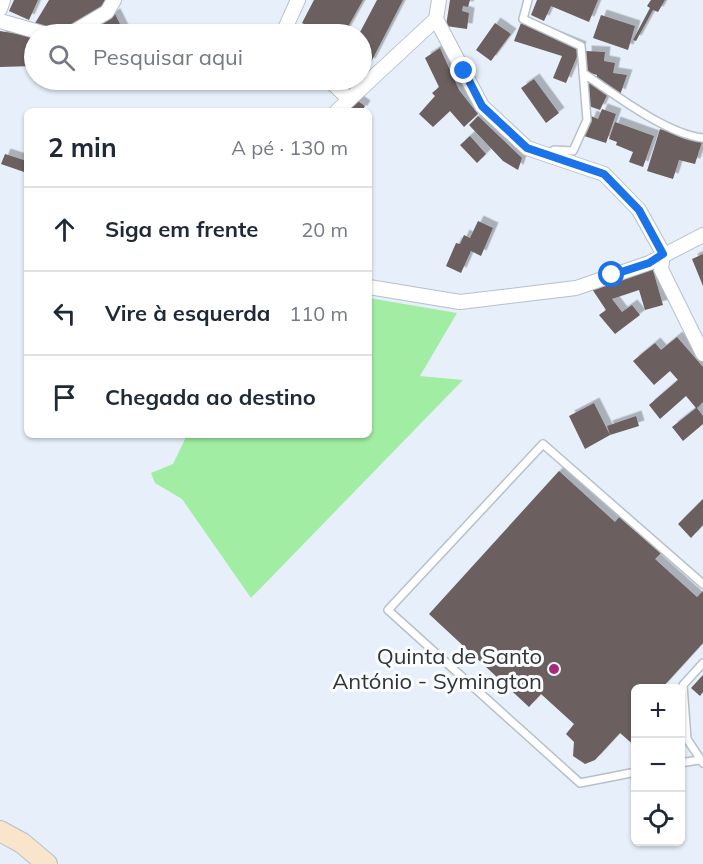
<!DOCTYPE html>
<html lang="pt">
<head>
<meta charset="utf-8">
<style>
	:root { --surface:#fff; --page:#f2f2f3; --text:#1f2937; --muted:#747a83; --line:#e0e1e3 }
	body { margin:0; font-family:Mulish,sans-serif; background:var(--page); color:var(--text) }
	.controls { position:absolute; right:18px; bottom:18px; display:grid; overflow:hidden; border-radius:9px; box-shadow:0 2px 4px #0004 }
	.controls button { width:54px; height:54px; display:grid; place-items:center; padding:0; border:0; border-bottom:2px solid var(--line); background:var(--surface); color:var(--text); font:30px sans-serif }
	.stop { position:absolute; width:18px; height:18px; margin:-14px; border:4px solid #1a73e8; border-radius:50%; background:#fff }
	.stop.end { background:#1a73e8; border-color:#fff; box-shadow:0 2px 6px #0008 }
	.list { margin:0; padding:0; list-style:none }
	h2 { display:flex; justify-content:space-between; align-items:center; height:78px; margin:0; padding:0 24px; font-size:26px }
	h2 small { font-size:20px; font-weight:400; color:var(--muted) }
	.list li { display:grid; grid-template-columns:39px 1fr auto; gap:18px; align-items:center; box-sizing:border-box; height:84px; padding:0 24px; border-top:2px solid var(--line) }
	.list b { display:block; font-size:22px; white-space:nowrap }
	.list em { font-size:20px; font-style:normal; color:var(--muted) }
	.icon { flex:none; width:33px; height:33px; fill:none; stroke:currentColor; stroke-width:2; stroke-linecap:round; stroke-linejoin:round }
	.map { position:relative; flex:none; width:703px; height:864px; overflow:hidden }
	.search { position:absolute; background:var(--surface); box-shadow:0 2px 4px #0004; left:24px; top:24px; width:348px; height:66px; display:flex; align-items:center; gap:15px; box-sizing:border-box; padding:0 21px; border-radius:33px; color:var(--muted); font-size:22px }
	.panel { position:absolute; background:var(--surface); box-shadow:0 2px 4px #0004; left:24px; top:108px; width:348px; height:330px; border-radius:9px }
	.map>svg:first-child { display:block }
	.green { fill:#a1eda3 }
	.building { fill:#6c5f5e; filter:url(#shadow) }
	.lines { fill:none; stroke-linecap:round; stroke-linejoin:round }
	.lane-casing { stroke:#b7c0c9; stroke-width:10 }
	.street-casing { stroke:#b7c0c9; stroke-width:16 }
	.secondary-casing { stroke:#b7c0c9; stroke-width:22 }
	.lane { stroke:#fff; stroke-width:7 }
	.street { stroke:#fff; stroke-width:14 }
	.secondary { stroke:#f8e5cc; stroke-width:20 }
	.route { stroke:#1a73e8; stroke-width:8 }
	.poi-dot { fill:#a5297c; stroke:#fbfcfe; stroke-width:2 }
	.labels { text-anchor:middle; stroke-width:6; stroke-linejoin:round; paint-order:stroke }
	.poi-label { font-size:22px; fill:#313538; stroke:#fbfcfe; text-anchor:end }
</style>
</head>
<body>
<div class="map">
<svg width="703" height="864" viewBox="0 0 703 864">
	<defs>
		<filter id="shadow"><feDropShadow dx="5.5" dy="-5.5" stdDeviation="0" flood-color="#0004"/></filter>
	</defs>
	<rect width="100%" height="100%" fill="#e7f0fa"/>
	<path class="green" d="M369 298 457 313 420 376 463 380 251 598 182 499 155 483 151 473 173 464 187 435H369Z"/>
	<path class="building" d="M14 0H38L29 20 9 11Z
		M49 0H109L105 8 66 32 51 33 34 25Z
		M314 0H363L344 34H324L302 23Z
		M377 0H403L370 64 362 60V34H359Z
		M450 0H470L468 7 463 6 462 11 469 13 467 29 446 26Z
		M537 0H598L589 22 551 6 544 21 531 15Z
		M651 0H665L658 12 653 10 636 41 633 40 650 8 647 6Z
		M115 14 125 34H92V24Z
		M601 15 635 26 628 50 593 38Z
		M495 23 511 34 491 61 476 50Z
		M521 23 581 47 566 83 553 78 562 56 514 41Z
		M0 31 34 37V66L0 67Z
		M440 48 459 90 478 114 464 127 450 111 433 127 419 114 435 96 432 93 439 87 425 58Z
		M586 51 605 52 604 61 615 63 613 73 627 75 620 95 596 80 597 75 587 72Z
		M534 79 559 113 546 123 521 88Z
		M587 82 608 93 600 110 589 106Z
		M352 97 365 106 362 111H343Z
		M602 109 616 114 606 143 584 136 591 116 598 119Z
		M478 116 522 158 518 170 503 161 469 125Z
		M615 122 654 136 643 167 629 162 633 152 616 145 617 142 609 139Z
		M660 129 702 142 695 164 679 160 673 179 647 171Z
		M470 136 486 154 477 163 460 145Z
		M5 154 27 161V173L1 164Z
		M478 221 493 228 481 256 471 251 461 273 446 266 456 243 460 244 464 235 470 238Z
		M703 254V286L692 259Z
		M652 267 663 305 645 310 639 290 612 299 622 312 632 305 640 315 615 334 599 315 606 310 590 286Z
		M677 337 703 367V402L697 408 703 416V424L683 441 672 427 696 408 686 396 660 419 649 405 678 380 670 371 654 385 633 361 655 343 661 350Z
		M594 403 610 435 607 426 636 416 639 426 610 435 585 449 569 416Z
		M559 471 615 522 620 516 661 553 655 559 697 597 703 591V643L662 688H636V747L620 733 595 760 585 764 573 756 574 742 566 734 574 724 541 694 529 707 429 614Z
		M703 499V525L691 538 678 524Z
		M703 675V692L700 696 691 688Z"/>
	<g class="lines">
		<defs>
			<path id="lane" d="M528 0 523 19 581 46 587 120 573 151 554 150 547 155
				M583 73C612 93 668 135 703 138
				M703 663 683 685 687 739 703 763
				M680 763 699 760
				M636 772 580 783 388 610 543 444 703 584"/>
			<path id="street" d="M439 0 436 19 482 106 527 148 604 174 639 210 663 253
				M0 9 3 0
				M0 21 46 34
				M70 34 107 12 114 0
				M284 34 283 33 298 0
				M329 80 348 98
				M337 111 436 19
				M663 253 661 269 703 354
				M369 287 460 302 576 288 649 263 703 235"/>
			<path id="secondary" d="M0 831 22 843 47 864"/>
		</defs>
		<use href="#lane" class="lane-casing"/>
		<use href="#street" class="street-casing"/>
		<use href="#secondary" class="secondary-casing"/>
		<use href="#lane" class="lane"/>
		<use href="#street" class="street"/>
		<use href="#secondary" class="secondary"/>
	</g>
	<g class="lines">
		<path class="route" d="M464 71 482 106 527 148 604 174 639 210 663 254 649 263 612 275"/>
	</g>
	<circle class="poi-dot" cx="554" cy="669" r="6"/>
	<g class="labels">
		<g class="poi-label">
			<text x="542" y="664">Quinta de Santo<tspan x="542" dy="25">António - Symington</tspan></text>
		</g>
	</g>
</svg>
<div class="controls">
<button>+</button>
<button>−</button>
<button><svg class="icon" aria-label="locate" viewBox="0 0 24 24"><circle cx="12" cy="12" r="6"/><path d="M12 2v4M12 18v4M2 12h4M18 12h4"/></svg></button>
</div>
<div class="stop" style="left:612px;top:275px"></div>
<div class="stop end" style="left:464px;top:71px"></div>
<div class="search"><svg class="icon" aria-label="search" viewBox="0 0 24 24"><circle cx="10" cy="10" r="6"/><path d="M15 15l6 6"/></svg>Pesquisar aqui</div>
<section class="panel">
<h2>2 min<small>A pé · 130 m</small></h2>
<ul class="list">
<li><svg class="icon" aria-label="ahead" viewBox="0 0 24 24"><path d="M12 20V5M6 11l6-6 6 6"/></svg><div><b>Siga em frente</b></div><em>20 m</em></li>
<li><svg class="icon" aria-label="left" viewBox="0 0 24 24"><path d="M17 20v-9H6M10 6l-5 5 5 5"/></svg><div><b>Vire à esquerda</b></div><em>110 m</em></li>
<li><svg class="icon" aria-label="arrive" viewBox="0 0 24 24"><path d="M6 21V4h12l-3 4 3 4H6"/></svg><div><b>Chegada ao destino</b></div></li>
</ul>
</section>
</div>
</body>
</html>
